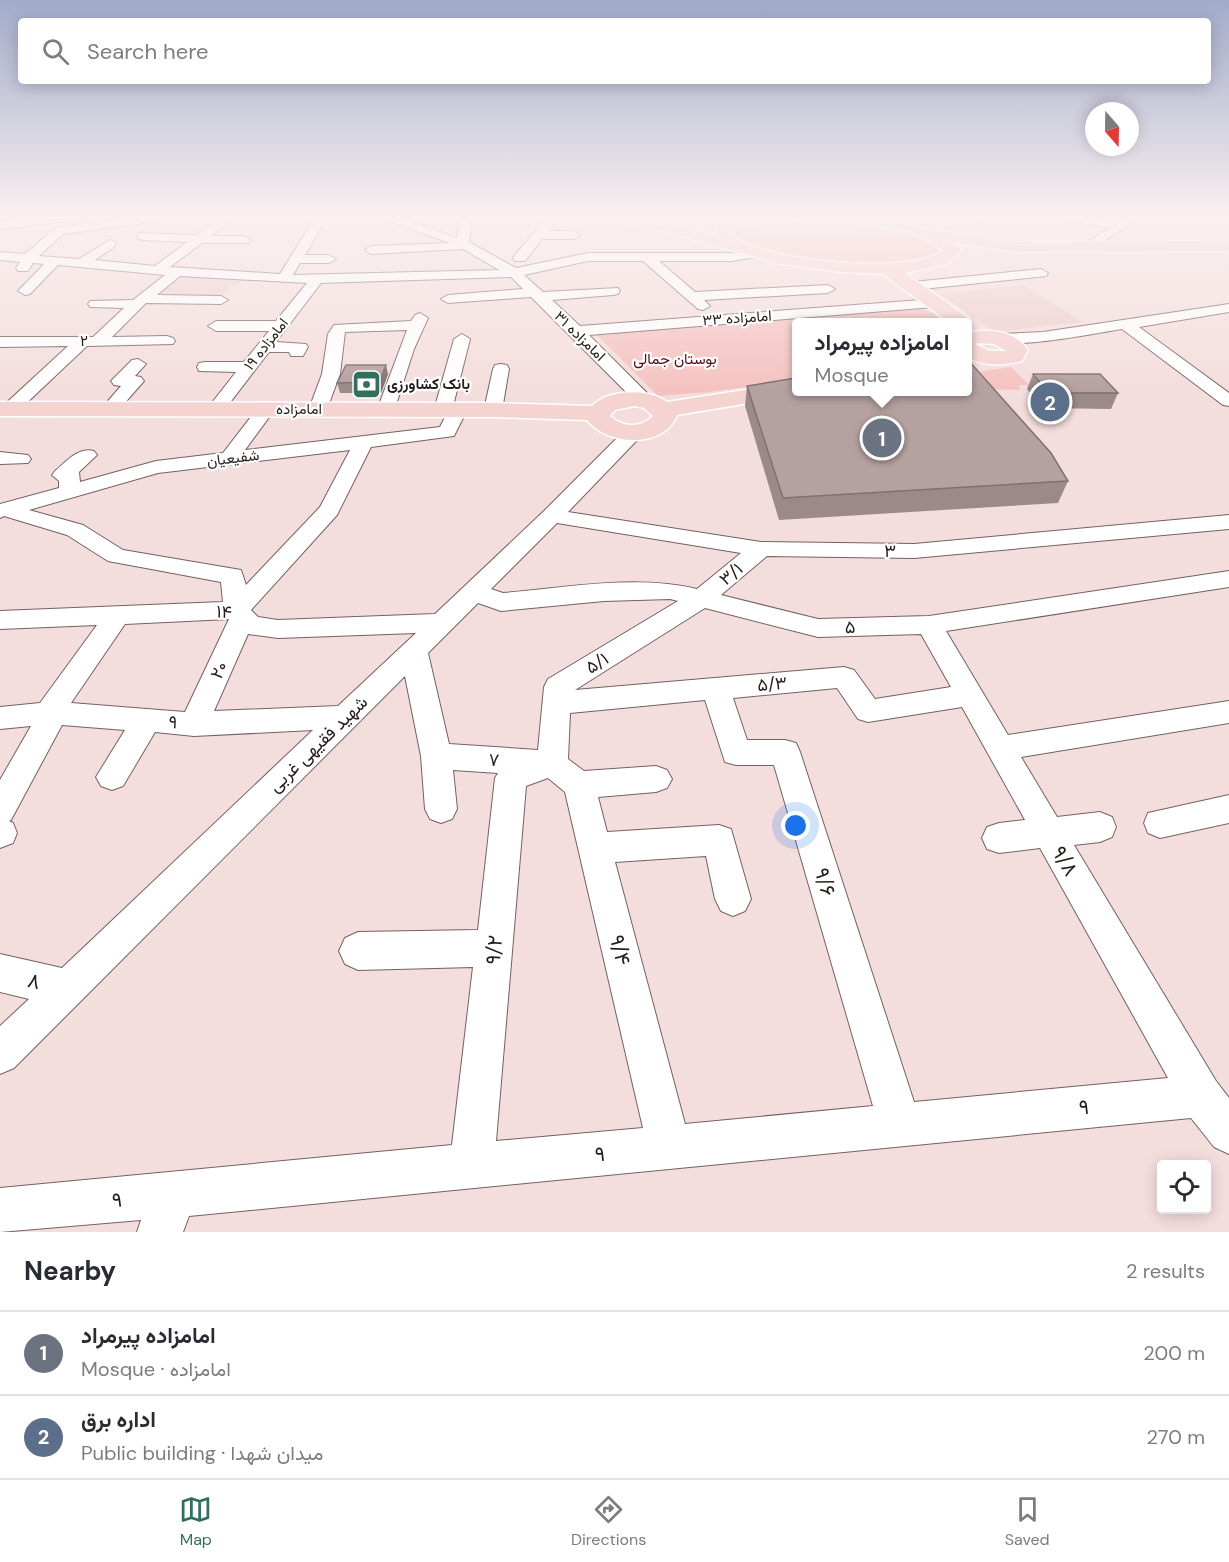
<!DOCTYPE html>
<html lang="en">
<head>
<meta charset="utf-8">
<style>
	:root { --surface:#fff; --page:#f2f2f3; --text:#2b2b33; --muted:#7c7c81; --line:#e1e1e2; --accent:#31705e }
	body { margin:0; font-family:"DM Sans",Vazirmatn,sans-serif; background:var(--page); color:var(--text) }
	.controls { position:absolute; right:18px; bottom:18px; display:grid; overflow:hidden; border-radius:6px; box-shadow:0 3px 15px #0003 }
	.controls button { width:54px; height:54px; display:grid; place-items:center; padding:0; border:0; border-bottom:2px solid var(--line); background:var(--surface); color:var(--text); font:30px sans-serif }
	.compass { position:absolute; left:1085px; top:102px; width:54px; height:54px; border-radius:50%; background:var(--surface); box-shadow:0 3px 15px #0003; rotate:160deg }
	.you { position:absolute; left:796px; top:826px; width:21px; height:21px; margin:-15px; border:4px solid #fff; border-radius:50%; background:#1a73e8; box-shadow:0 0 0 9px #1a73e833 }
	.badge { display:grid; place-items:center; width:39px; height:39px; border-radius:50%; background:var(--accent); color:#fff; font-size:20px; font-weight:700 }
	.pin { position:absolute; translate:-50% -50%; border:3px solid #fff; box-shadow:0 2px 6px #0006 }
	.popup { position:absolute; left:792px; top:318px; width:180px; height:78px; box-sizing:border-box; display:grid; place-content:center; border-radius:6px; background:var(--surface); filter:drop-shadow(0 2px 4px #0005); font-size:20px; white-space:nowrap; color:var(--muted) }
	.popup b { font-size:22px; color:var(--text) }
	.popup::after { content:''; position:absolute; left:50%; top:100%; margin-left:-12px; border:12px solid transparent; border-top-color:var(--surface) }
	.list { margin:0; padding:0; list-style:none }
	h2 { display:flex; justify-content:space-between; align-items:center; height:78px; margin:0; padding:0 24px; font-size:26px }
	h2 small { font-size:20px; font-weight:400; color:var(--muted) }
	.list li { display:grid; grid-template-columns:39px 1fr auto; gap:18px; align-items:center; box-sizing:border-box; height:84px; padding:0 24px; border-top:2px solid var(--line) }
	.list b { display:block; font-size:22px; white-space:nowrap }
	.list p { margin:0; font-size:20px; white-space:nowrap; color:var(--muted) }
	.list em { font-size:20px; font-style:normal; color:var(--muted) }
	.icon { flex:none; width:33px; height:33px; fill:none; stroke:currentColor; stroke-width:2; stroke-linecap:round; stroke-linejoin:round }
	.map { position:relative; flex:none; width:1229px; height:1232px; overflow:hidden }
	.search { position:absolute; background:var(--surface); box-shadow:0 3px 15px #0003; left:18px; right:18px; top:18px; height:66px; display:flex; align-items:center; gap:15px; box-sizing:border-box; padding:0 21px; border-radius:6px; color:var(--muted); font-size:22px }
	.sheet { height:246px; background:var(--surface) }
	nav { display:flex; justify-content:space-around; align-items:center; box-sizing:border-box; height:84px; border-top:2px solid var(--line); background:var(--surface); font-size:16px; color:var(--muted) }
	nav a { display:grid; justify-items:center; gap:3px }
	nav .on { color:var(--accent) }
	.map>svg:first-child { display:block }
	.built { fill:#edcfcd }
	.green { fill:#f4c3c0 }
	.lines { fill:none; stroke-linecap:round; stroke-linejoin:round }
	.minor-casing { stroke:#746160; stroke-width:2 }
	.major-casing { stroke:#fff; stroke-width:3 }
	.minor { fill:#fff; fill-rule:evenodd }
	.major { fill:#f5d3d1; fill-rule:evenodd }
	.wall { fill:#9c8a8a }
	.shaded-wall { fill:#7f7170 }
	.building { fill:#b5a1a0; stroke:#7f7170; stroke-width:1.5 }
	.labels { text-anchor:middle; stroke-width:4.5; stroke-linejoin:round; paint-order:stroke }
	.far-street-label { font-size:15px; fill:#241d1c; stroke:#fff }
	.far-park-label { font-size:15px; fill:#510b12; stroke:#fff }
	.far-poi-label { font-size:15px; font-weight:bold; fill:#241d1c; stroke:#fff; text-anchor:start }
	.street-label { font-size:18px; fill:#241d1c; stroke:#fff }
	.near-street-label { font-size:21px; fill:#241d1c; stroke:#fff }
</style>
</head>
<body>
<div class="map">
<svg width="1229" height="1232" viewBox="0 0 1229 1232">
	<rect width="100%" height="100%" fill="#f4dedd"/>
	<path class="built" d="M181 274 243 280 238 285H232L223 297 154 296Z
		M1023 285 1083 322 994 332 941 294Z"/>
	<path class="green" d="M833 219C876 225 908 226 946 249L943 256 915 264 842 265 768 253 733 238 730 233C756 211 801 219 833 219Z
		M917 307 936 314 942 322H796V380L710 392 658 396 597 335 596 330Z
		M1011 367 1029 385H1019L1020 390 983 389 970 373Z"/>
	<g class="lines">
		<defs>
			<path id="minor" d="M50 216H83L77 220 0 229V221Z
				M142 216H170L164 220 63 234 39 256 79 259 110 240 114 241 116 244 114 247 95 260 155 266 187 242 143 240 139 239 137 236 139 233 196 235 222 216H235L211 236H245L251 240 249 243H202L170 267 280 274 316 216H328L305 255H329L336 259 329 263H300L293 275 499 270 463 249 371 254 365 250 371 246 450 243 381 218 379 216H395L457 238 460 216H472L469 242 516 268 588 253H732L762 250 763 253 762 256 732 261H659L695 292 828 285 835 289 828 293 704 300 710 306 703 310 698 309 643 261H588L524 275 543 292 618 288 620 291 618 294 613 295 552 300 580 326 934 299 941 303 934 307 589 335 650 396 653 400 650 404H638L531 297 448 303 441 299 448 295 523 289 511 277 321 283 276 342 306 344 308 347 303 356H291L289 352H269L222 413H210L207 409 236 372 199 371 197 367 199 363 205 362H244L269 331H216L208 326 216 321H276L307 283 180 276 157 295 221 296 228 300 221 304 146 303 112 337 167 336 173 338 175 341 173 344 87 346 16 413H4L1 409 4 405 68 346 0 347V337H93L124 308 90 307 88 304 90 301 133 300 165 275 58 265 30 294 25 295 18 291 44 264 33 263 28 271H18L16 268 20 262 0 260V252L25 254 55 228Z
				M270 216H288L282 220 272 218Z
				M548 216H560L548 231H574L580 235 574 239H542L525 261H515L513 258 515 255Z
				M874 216H892L867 225 861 221Z
				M981 216H993L989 222 985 223 979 219Z
				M1057 216H1081L1118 222 1129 216H1142L1087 252 1082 251 1081 248 1082 245 1110 228 1063 220Z
				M1041 269 1048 273 1046 276 913 290 906 286 913 282Z
				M1229 304V312L1139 327 1229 393V406L1223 405 1122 329C1102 332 1003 352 992 339L1000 334 1043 332Z
				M420 313 428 318 414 349 393 414H379L377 410 407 330 345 332 340 374 327 409 324 413H312L309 409 322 374 328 334 334 325 411 321 415 315Z
				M462 334 470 339 453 406H465L467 410 454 436 371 447 337 515 251 610 258 617 278 620 435 614 544 511 627 428H641L644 432 641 436 568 512 761 542 914 544 1229 515V529L914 558 767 556 721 595 818 619 929 616 1229 571V587L946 631 1008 735 1229 701V723L1021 757 1057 817 1100 812 1112 817 1116 827 1112 837 1100 842 1074 845 1216 1081 1229 1098V1154L1214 1147 1191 1118 189 1216 183 1232H137L141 1220 0 1232V1188L452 1145 473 967 358 970 345 964 339 951 345 938 358 932 478 930 495 778 498 773 453 770 457 809 452 819 441 823 430 819 425 809 421 756 405 676 14 1068 0 1074V1026L29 999 0 992V954L62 968 313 730 194 736 155 732 123 786 112 790 101 786 96 777 125 730 62 725 11 820 9 821 13 823 17 833 13 843 0 848V780L31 726 0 729V707L40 703 97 625 0 629V611L223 602 221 582 108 561 67 535 4 516 0 518V504L59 488V481L52 475 55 471C67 461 78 447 94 451L97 455 79 472 80 482 156 461 223 453 260 405H272L275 409 245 450 440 427 446 415 436 414 434 410 454 339ZM350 450 320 507 246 585 241 570 123 550 83 525 29 510 158 473ZM557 523 741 553 697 589C635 574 565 588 503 593L491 589ZM670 599 678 601 548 679 544 687 538 750 449 744 428 653 478 603 501 611 604 601ZM705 608 818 637 921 634 951 687 875 699 854 670 844 667 575 690ZM229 619 185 712 71 703 125 624ZM416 633 338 706 214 711 248 634 278 638ZM837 688 858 719 868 722 962 707 1025 820 999 823 987 827 982 838 987 849 999 853 1040 848 1168 1078 914 1102 800 752 796 743 785 740H747L733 698ZM705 700 725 762 736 765H774L873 1106 685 1124 615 862 706 856 715 899 721 911 733 916 745 911 751 899 731 829 719 825 607 832 598 797 656 792 667 788 672 779 667 770 656 766 584 771 568 759 570 713ZM548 778 565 792 643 1128 496 1141 526 786Z
				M138 359 146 364 135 376 141 377 144 381 116 413H104L101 409 121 386 114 385 111 381 132 360Z
				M501 364 507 365 509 369 502 410 500 414H486L484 410 493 369 495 365Z
				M0 452 28 455 31 459 28 463 0 464Z
				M1229 795V823L1160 838 1148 833 1144 823 1148 813Z"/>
			<path id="major" d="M612 216H638L715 235 717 227 734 218 747 216H865L927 229 1016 242 1229 241V251L1016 252 953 242 961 251 947 264 905 273 968 318 971 322 968 326V322H949L883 274 841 272 776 263 678 235 615 219ZM795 220C807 222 820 221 832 222 868 224 915 226 943 251 909 275 763 262 731 235V232L743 225Z
				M980 331C998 330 1017 334 1028 350L1022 361C1002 366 986 366 968 358V333ZM980 343 994 344 1006 351H990L975 344Z
				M796 382V392H806L804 394 677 415C664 449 607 446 587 420L493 417 0 416V402L493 403 592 406C609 389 648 388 667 402ZM634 406 644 408 653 416C641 428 623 428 610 416L615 410Z"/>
		</defs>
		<use href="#minor" class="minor-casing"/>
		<use href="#major" class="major-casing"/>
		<use href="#minor" class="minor"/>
		<use href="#major" class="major"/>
	</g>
	<path class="wall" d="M388 374 381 393H340L337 383Z
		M1033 374 1118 393 1111 409 1042 408 1027 389Z
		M747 386 1068 481 1058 503 779 520 745 406Z"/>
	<path class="shaded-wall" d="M386 365 388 374 381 393 379 382Z"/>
	<path class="building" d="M968 360 1051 453 1068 481 783 498 747 386 796 378V392H968Z
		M346 365H386L379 382 337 383Z
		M1033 374H1100L1118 393H1049Z"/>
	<linearGradient id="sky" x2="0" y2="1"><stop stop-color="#a1abc9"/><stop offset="0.56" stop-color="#faf0f0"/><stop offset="1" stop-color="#faf0f0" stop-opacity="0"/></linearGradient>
	<rect width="1229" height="388" fill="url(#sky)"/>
	<defs>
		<symbol id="bank-square" viewBox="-11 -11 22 22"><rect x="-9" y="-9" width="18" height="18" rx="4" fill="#31705e" stroke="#fff"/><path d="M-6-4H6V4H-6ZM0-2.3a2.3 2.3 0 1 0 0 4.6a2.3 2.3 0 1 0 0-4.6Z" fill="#fff"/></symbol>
	</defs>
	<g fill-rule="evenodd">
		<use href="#bank-square" x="350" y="368" width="33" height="33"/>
	</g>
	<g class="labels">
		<g class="far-street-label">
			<text transform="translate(737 318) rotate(-4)" y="5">امامزاده ۳۳</text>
			<text transform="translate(580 336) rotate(44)" y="5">امامزاده ۳۱</text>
			<text x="84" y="346">۲</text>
			<text transform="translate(266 344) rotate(-52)" y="5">امامزاده ۱۹</text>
			<text x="299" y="414">امامزاده</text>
			<text transform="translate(233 458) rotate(-7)" y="5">شفیعیان</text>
		</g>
		<g class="far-park-label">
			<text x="675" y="364">بوستان جمالی</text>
		</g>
		<g class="far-poi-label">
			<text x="387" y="389">بانک کشاورزی</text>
		</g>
		<g class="street-label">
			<text transform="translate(890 551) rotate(1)" y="6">۳</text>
			<text transform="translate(731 574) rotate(-39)" y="6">۳/۱</text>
			<text transform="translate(224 612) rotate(3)" y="6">۱۴</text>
			<text transform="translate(850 627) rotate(-2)" y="6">۵</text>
			<text transform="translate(597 663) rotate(-32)" y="6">۵/۱</text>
			<text transform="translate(219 670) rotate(-65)" y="6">۲۰</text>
			<text transform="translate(772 684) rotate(-5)" y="6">۵/۳</text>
			<text transform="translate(173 722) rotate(4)" y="6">۹</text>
			<text transform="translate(318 744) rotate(-44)" y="6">شهید فقیهی غربی</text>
			<text transform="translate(494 760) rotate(4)" y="6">۷</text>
		</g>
		<g class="near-street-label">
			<text transform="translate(1065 861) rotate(60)" y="7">۹/۸</text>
			<text transform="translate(825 882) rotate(73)" y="7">۹/۶</text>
			<text transform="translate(494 950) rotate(-84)" y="7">۹/۲</text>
			<text transform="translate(620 950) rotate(76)" y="7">۹/۴</text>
			<text transform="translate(34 981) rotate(13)" y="7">۸</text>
			<text transform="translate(1084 1107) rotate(-5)" y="7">۹</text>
			<text transform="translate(600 1154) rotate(-5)" y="7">۹</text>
			<text transform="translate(117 1200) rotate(-6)" y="7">۹</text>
		</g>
	</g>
</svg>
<div class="controls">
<button><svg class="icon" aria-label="locate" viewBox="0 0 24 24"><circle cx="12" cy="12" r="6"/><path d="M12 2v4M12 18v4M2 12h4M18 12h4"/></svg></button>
</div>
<svg class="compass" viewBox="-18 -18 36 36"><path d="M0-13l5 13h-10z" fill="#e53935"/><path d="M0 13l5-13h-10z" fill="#7c7c81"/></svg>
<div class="you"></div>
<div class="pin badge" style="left:882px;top:438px;background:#6b7280">1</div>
<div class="popup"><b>امامزاده پیرمراد</b>Mosque</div>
<div class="pin badge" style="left:1050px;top:402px;background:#5c6f8a">2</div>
<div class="search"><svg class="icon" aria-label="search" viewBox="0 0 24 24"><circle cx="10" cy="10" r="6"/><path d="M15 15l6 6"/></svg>Search here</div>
</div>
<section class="sheet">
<h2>Nearby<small>2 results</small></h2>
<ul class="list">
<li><span class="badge" style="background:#6b7280">1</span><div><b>امامزاده پیرمراد</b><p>Mosque · امامزاده</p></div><em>200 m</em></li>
<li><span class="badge" style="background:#5c6f8a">2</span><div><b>اداره برق</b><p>Public building · ميدان شهدا</p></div><em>270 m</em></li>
</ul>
</section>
<nav>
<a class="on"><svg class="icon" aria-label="map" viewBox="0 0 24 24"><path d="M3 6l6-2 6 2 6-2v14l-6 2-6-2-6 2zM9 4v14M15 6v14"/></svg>Map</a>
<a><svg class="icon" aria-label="directions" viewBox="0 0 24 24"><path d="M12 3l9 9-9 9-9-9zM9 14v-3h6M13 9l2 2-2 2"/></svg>Directions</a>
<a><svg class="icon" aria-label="saved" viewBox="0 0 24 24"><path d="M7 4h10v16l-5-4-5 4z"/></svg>Saved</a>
</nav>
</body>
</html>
